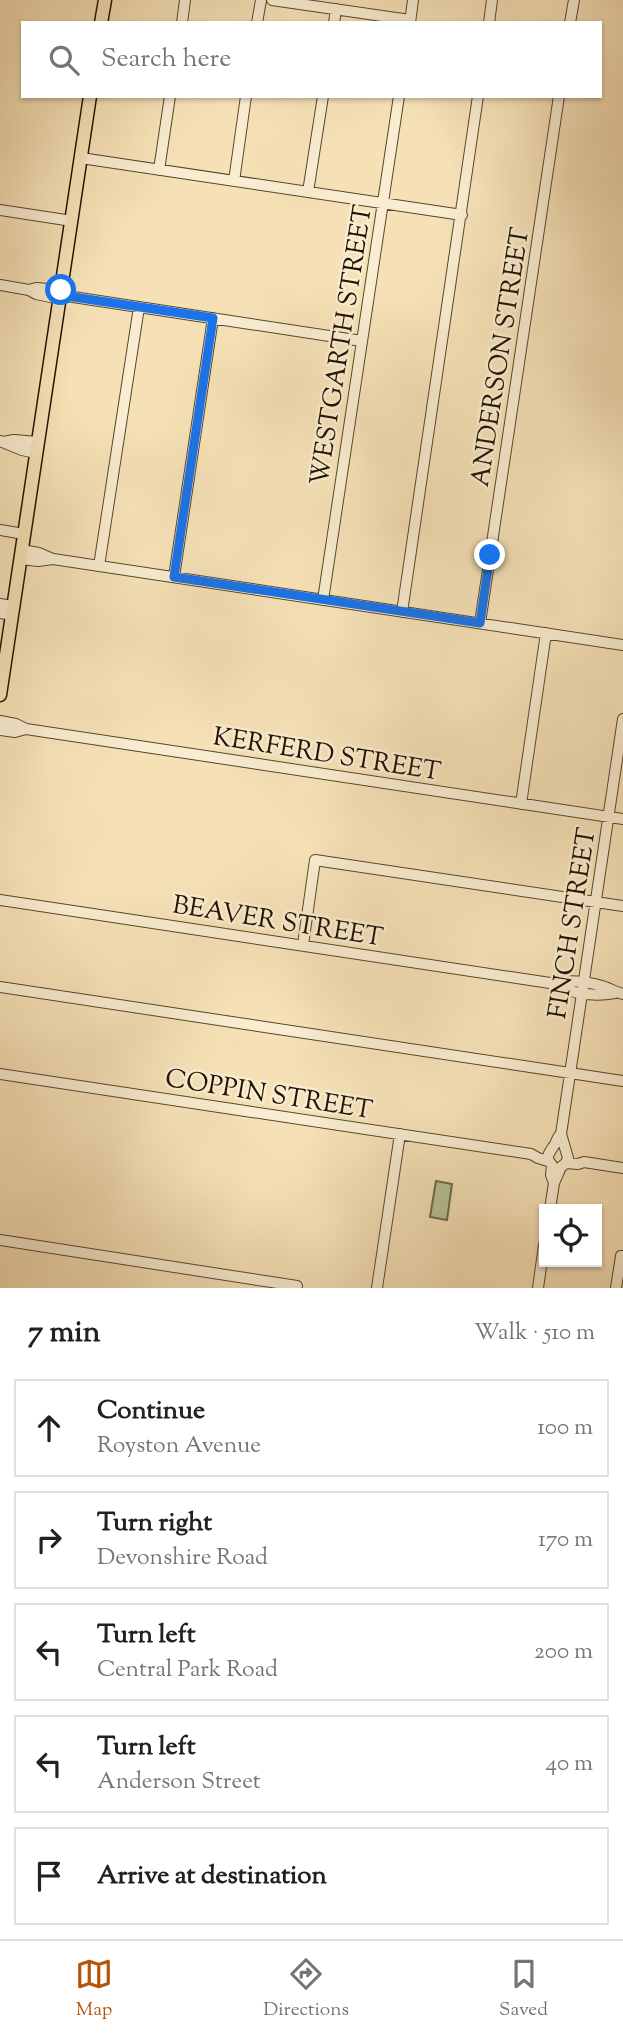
<!DOCTYPE html>
<html lang="en">
<head>
<meta charset="utf-8">
<style>
	:root { --surface:#fff; --page:#f2f2f2; --text:#202124; --muted:#757577; --line:#e0e0e0; --accent:#b45309 }
	body { margin:0; font-family:"Sorts Mill Goudy",serif; background:var(--page); color:var(--text) }
	.controls { position:absolute; right:21px; bottom:21px; display:grid; overflow:hidden; border-radius:0px; box-shadow:0 2px 5px #0004 }
	.controls button { width:63px; height:63px; display:grid; place-items:center; padding:0; border:0; border-bottom:2px solid var(--line); background:var(--surface); color:var(--text); font:35px sans-serif }
	.stop { position:absolute; width:21px; height:21px; margin:-16px; border:5px solid #1a73e8; border-radius:50%; background:#fff }
	.stop.end { background:#1a73e8; border-color:#fff; box-shadow:0 2px 7px #0008 }
	.list { margin:0; padding:0; list-style:none }
	h2 { display:flex; justify-content:space-between; align-items:center; height:91px; margin:0; padding:0 28px; font-size:30px }
	h2 small { font-size:23px; font-weight:400; color:var(--muted) }
	.list li { display:grid; grid-template-columns:46px 1fr auto; gap:21px; align-items:center; box-sizing:border-box; height:98px; margin:0 14px 14px; padding:0 14px; border:2px solid var(--line); border-radius:0px }
	.list b { display:block; font-size:26px; white-space:nowrap }
	.list p { margin:0; font-size:23px; white-space:nowrap; color:var(--muted) }
	.list em { font-size:23px; font-style:normal; color:var(--muted) }
	.icon { flex:none; width:38px; height:38px; fill:none; stroke:currentColor; stroke-width:2; stroke-linecap:round; stroke-linejoin:round }
	.map { position:relative; flex:none; width:623px; height:1288px; overflow:hidden }
	.search { position:absolute; background:var(--surface); box-shadow:0 2px 5px #0004; left:21px; right:21px; top:21px; height:77px; display:flex; align-items:center; gap:18px; box-sizing:border-box; padding:0 24px; border-radius:0px; color:var(--muted); font-size:26px }
	.sheet { height:651px; background:var(--surface) }
	nav { display:flex; justify-content:space-around; align-items:center; box-sizing:border-box; height:98px; border-top:2px solid var(--line); background:var(--surface); font-size:19px; color:var(--muted) }
	nav a { display:grid; justify-items:center; gap:4px }
	nav .on { color:var(--accent) }
	.map>svg:first-child { display:block }
	.green { fill:#b6c494; stroke:#6c6b4a; stroke-width:2 }
	.lines { fill:none; stroke-linecap:round; stroke-linejoin:round }
	.minor-casing { stroke:#57462e; stroke-width:12 }
	.major-casing { stroke:#221200; stroke-width:15 }
	.minor { stroke:#f9ecd0; stroke-width:10 }
	.major { stroke:#f6e1b7; stroke-width:12 }
	.route { stroke:#1a73e8; stroke-width:9 }
	.labels { text-anchor:middle; stroke-width:5; stroke-linejoin:round; paint-order:stroke }
	.street-label { font-size:26px; fill:#221200; stroke:#f9ecd0 }
</style>
</head>
<body>
<div class="map">
<svg width="623" height="1288" viewBox="0 0 623 1288">
	<rect width="100%" height="100%" fill="#f6e1b7"/>
	<filter id="stains"><feTurbulence type="fractalNoise" baseFrequency=".00286" numOctaves="4"/><feColorMatrix values="0 0 0 0 .2 0 0 0 0 .09 0 0 0 0 .02 0 0 0 .5 -.17"/></filter>
	<radialGradient id="worn" r=".72"><stop offset=".6" stop-color="#630" stop-opacity="0"/><stop offset="1" stop-color="#630" stop-opacity=".3"/></radialGradient>
	<path class="green" d="M436 1181 452 1184 447 1220 430 1217Z"/>
	<g class="lines">
		<defs>
			<path id="minor" d="M272 0 410 20
				M182 23 185 0
				M257 23 261 0
				M334 23 336 9
				M410 23 413 0
				M489 23 492 0
				M570 23 574 0
				M81 158 462 215
				M159 170 170 96
				M234 181 246 96
				M308 192 323 96
				M0 210 72 221
				M0 285 29 290 36 288 61 290
				M29 290 36 294 60 299
				M60 295 362 341
				M0 441 22 450 36 453
				M3 442 14 440 38 442
				M0 530 24 534
				M22 550 39 553 53 559 623 645
				M21 559 38 561 53 559
				M99 566 139 307
				M174 577 213 318
				M323 600 399 96
				M0 604 14 606
				M402 612 478 96
				M0 613 12 615
				M480 623 559 96
				M0 721 16 724 26 729 623 819
				M0 730 15 732 26 729
				M521 804 546 633
				M0 900 550 983C567 980 585 981 602 986 609 988 615 992 623 994
				M303 945 315 860 623 906
				M550 983C570 993 593 997 615 993
				M0 987 623 1081
				M0 1074 531 1154 538 1158 548 1161
				M566 1163 578 1164 584 1162 623 1168
				M554 1183 561 1167 566 1163 568 1158 561 1134 623 719
				M550 1209 554 1183 551 1175 552 1165C545 1157 548 1155 553 1147 557 1143 556 1138 561 1134
				M0 1240 297 1286 296 1288
				M377 1288 400 1134
				M538 1288 544 1245
				M616 1288 621 1256H623"/>
			<path id="major" d="M101 23 105 0
				M0 695 90 96"/>
		</defs>
		<use href="#minor" class="minor-casing"/>
		<use href="#major" class="major-casing"/>
		<use href="#minor" class="minor"/>
		<use href="#major" class="major"/>
	</g>
	<g class="lines">
		<path class="route" d="M61 290 60 295 213 318 174 577 480 623 490 555"/>
	</g>
	<g class="labels">
		<g class="street-label">
			<text transform="translate(340 345) rotate(-81)" y="9">WESTGARTH STREET</text>
			<text transform="translate(499 357) rotate(-81)" y="9">ANDERSON STREET</text>
			<text transform="translate(327 753) rotate(9)" y="9">KERFERD STREET</text>
			<text transform="translate(278 920) rotate(9)" y="9">BEAVER STREET</text>
			<text transform="translate(571 923) rotate(-81)" y="9">FINCH STREET</text>
			<text transform="translate(269 1093) rotate(9)" y="9">COPPIN STREET</text>
		</g>
	</g>
	<rect width="100%" height="100%" filter="url(#stains)"/>
	<rect width="100%" height="100%" fill="url(#worn)"/>
</svg>
<div class="controls">
<button><svg class="icon" aria-label="locate" viewBox="0 0 24 24"><circle cx="12" cy="12" r="6"/><path d="M12 2v4M12 18v4M2 12h4M18 12h4"/></svg></button>
</div>
<div class="stop" style="left:61px;top:290px"></div>
<div class="stop end" style="left:490px;top:555px"></div>
<div class="search"><svg class="icon" aria-label="search" viewBox="0 0 24 24"><circle cx="10" cy="10" r="6"/><path d="M15 15l6 6"/></svg>Search here</div>
</div>
<section class="sheet">
<h2>7 min<small>Walk · 510 m</small></h2>
<ul class="list">
<li><svg class="icon" aria-label="ahead" viewBox="0 0 24 24"><path d="M12 20V5M6 11l6-6 6 6"/></svg><div><b>Continue</b><p>Royston Avenue</p></div><em>100 m</em></li>
<li><svg class="icon" aria-label="right" viewBox="0 0 24 24"><path d="M7 20v-9h11M14 6l5 5-5 5"/></svg><div><b>Turn right</b><p>Devonshire Road</p></div><em>170 m</em></li>
<li><svg class="icon" aria-label="left" viewBox="0 0 24 24"><path d="M17 20v-9H6M10 6l-5 5 5 5"/></svg><div><b>Turn left</b><p>Central Park Road</p></div><em>200 m</em></li>
<li><svg class="icon" aria-label="left" viewBox="0 0 24 24"><path d="M17 20v-9H6M10 6l-5 5 5 5"/></svg><div><b>Turn left</b><p>Anderson Street</p></div><em>40 m</em></li>
<li><svg class="icon" aria-label="arrive" viewBox="0 0 24 24"><path d="M6 21V4h12l-3 4 3 4H6"/></svg><div><b>Arrive at destination</b></div></li>
</ul>
</section>
<nav>
<a class="on"><svg class="icon" aria-label="map" viewBox="0 0 24 24"><path d="M3 6l6-2 6 2 6-2v14l-6 2-6-2-6 2zM9 4v14M15 6v14"/></svg>Map</a>
<a><svg class="icon" aria-label="directions" viewBox="0 0 24 24"><path d="M12 3l9 9-9 9-9-9zM9 14v-3h6M13 9l2 2-2 2"/></svg>Directions</a>
<a><svg class="icon" aria-label="saved" viewBox="0 0 24 24"><path d="M7 4h10v16l-5-4-5 4z"/></svg>Saved</a>
</nav>
</body>
</html>
